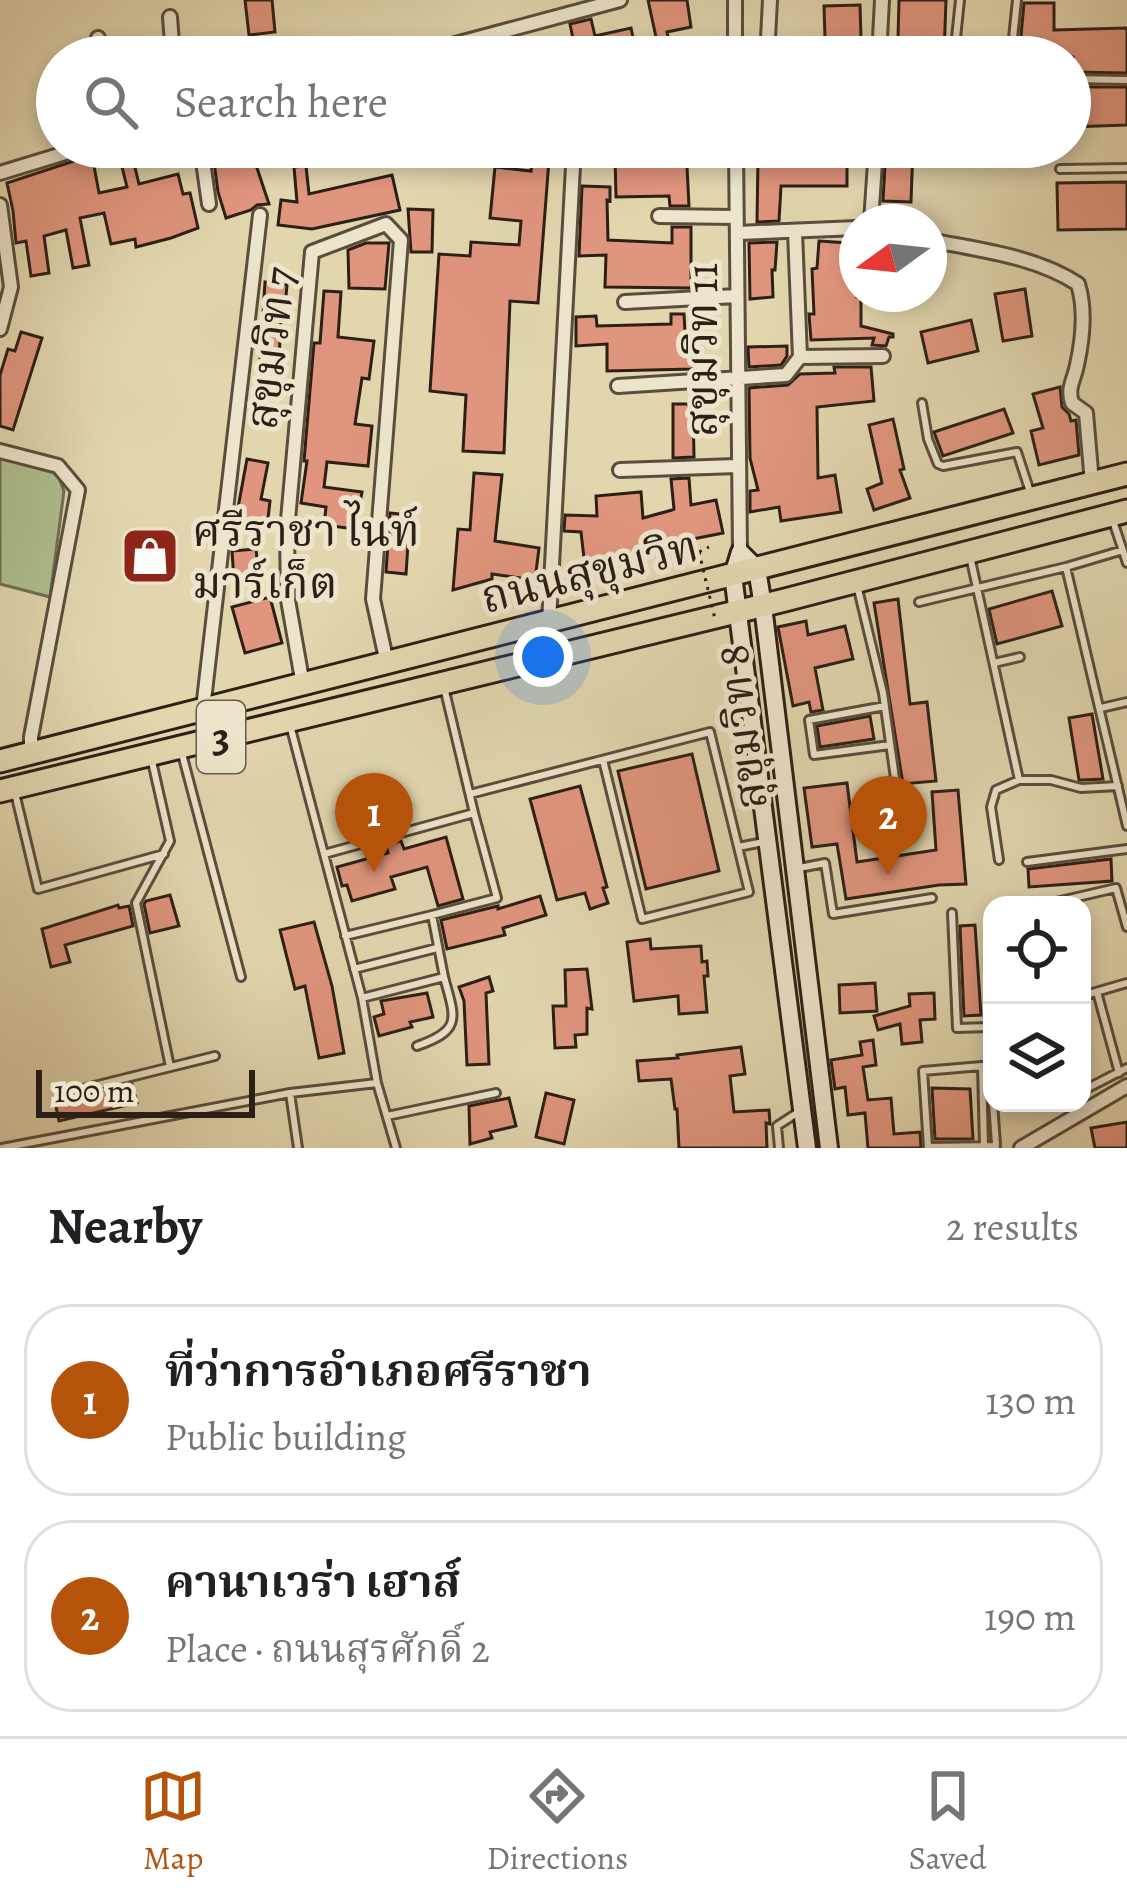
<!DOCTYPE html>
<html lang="en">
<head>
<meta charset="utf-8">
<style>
	:root { --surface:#fff; --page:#f6f6f6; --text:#202124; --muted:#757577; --line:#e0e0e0; --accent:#b45309 }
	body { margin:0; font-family:Alegreya,"Noto Serif Thai",serif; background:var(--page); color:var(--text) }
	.controls { position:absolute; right:36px; bottom:36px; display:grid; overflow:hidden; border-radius:24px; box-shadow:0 6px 18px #0003 }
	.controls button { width:108px; height:108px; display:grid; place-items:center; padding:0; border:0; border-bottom:3px solid var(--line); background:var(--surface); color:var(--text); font:60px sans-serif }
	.compass { position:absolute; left:839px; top:204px; width:108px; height:108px; border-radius:50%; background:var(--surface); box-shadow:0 6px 18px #0003; rotate:255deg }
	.scale { position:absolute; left:36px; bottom:30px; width:219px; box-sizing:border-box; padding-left:12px; border:6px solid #2d1f15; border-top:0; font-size:33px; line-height:42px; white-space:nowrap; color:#2d1f15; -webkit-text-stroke:9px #ece4cb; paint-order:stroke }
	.you { position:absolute; left:543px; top:657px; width:42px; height:42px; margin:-30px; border:9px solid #fff; border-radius:50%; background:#1a73e8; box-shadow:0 0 0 18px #1a73e833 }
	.badge { display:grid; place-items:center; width:78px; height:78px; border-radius:50%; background:var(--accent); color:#fff; font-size:39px; font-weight:700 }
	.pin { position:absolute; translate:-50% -99px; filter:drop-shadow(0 3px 6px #0008) }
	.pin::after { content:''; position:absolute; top:63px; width:42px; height:36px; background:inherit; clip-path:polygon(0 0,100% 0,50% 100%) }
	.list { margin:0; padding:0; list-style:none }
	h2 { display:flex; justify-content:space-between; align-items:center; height:156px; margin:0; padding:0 48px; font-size:51px }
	h2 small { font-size:39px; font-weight:400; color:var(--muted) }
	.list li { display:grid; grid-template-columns:78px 1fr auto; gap:36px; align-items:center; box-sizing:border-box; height:192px; margin:0 24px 24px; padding:0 24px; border:3px solid var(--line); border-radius:48px }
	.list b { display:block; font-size:45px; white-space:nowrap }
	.list p { margin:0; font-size:39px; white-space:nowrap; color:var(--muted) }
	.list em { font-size:39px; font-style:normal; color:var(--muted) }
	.icon { flex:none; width:66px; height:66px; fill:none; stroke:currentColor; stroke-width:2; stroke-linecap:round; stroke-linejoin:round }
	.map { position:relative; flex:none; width:1127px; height:1148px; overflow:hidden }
	.search { position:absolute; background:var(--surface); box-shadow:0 6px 18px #0003; left:36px; right:36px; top:36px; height:132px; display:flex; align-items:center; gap:30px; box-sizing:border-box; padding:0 42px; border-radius:66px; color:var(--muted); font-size:45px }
	.sheet { height:588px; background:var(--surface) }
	nav { display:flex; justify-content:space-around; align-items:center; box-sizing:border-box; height:168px; border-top:3px solid var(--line); background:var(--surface); font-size:33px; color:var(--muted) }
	nav a { display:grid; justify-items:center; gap:6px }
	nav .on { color:var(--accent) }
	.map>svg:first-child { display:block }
	.green { fill:#aebf8f; stroke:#6e6f52; stroke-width:3 }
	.building { fill:#e0957e; stroke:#2d1f15; stroke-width:3 }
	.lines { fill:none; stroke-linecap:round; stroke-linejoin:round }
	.lane-casing { stroke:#5a4d3c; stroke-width:12 }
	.street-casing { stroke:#5a4d3c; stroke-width:18 }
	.secondary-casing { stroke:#2d1f15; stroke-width:22 }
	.highway-casing { stroke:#2d1f15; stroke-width:27 }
	.path { stroke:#2d1f15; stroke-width:3; stroke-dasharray:3 6; stroke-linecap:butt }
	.lane { stroke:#ece4cb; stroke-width:6 }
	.street { stroke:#ece4cb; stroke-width:12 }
	.secondary { stroke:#ece4cb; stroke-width:16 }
	.highway { stroke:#e2d6af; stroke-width:21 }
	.path-bridge { stroke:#2d1f15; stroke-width:3; stroke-dasharray:3 6; stroke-linecap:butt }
	.labels { text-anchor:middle; stroke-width:10; stroke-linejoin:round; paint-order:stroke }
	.shield { fill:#ece4cb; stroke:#665a4c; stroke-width:3 }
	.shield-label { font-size:42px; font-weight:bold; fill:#2d1f15 }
	.street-label { font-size:45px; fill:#2d1f15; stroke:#ece4cb }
	.poi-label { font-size:45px; fill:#2d1f15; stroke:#ece4cb; text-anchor:start }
</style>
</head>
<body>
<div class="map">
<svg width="1127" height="1148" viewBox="0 0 1127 1148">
	<rect width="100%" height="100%" fill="#e2d6af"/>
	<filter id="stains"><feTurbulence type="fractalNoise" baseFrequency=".00167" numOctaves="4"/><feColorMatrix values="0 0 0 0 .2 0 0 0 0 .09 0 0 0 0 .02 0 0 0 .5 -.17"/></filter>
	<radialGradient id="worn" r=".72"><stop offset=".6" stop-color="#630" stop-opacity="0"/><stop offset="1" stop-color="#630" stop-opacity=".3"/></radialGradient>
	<path class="green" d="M0 454 57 473 64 491 50 597 0 584Z"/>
	<path class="building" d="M245 0H272L275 32 249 35Z
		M648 0H687L691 27 667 32 671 52 650 57H607L604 47 576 53 570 24 591 19 595 36 631 28 634 42 656 37Z
		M899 0H946L944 57H890L891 38H898Z
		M1024 3H1054V30L1127 28V73L1073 72V57H1019Z
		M860 5 861 38H825L824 6Z
		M1073 87H1127V125L1070 127V88Z
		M117 147H130L139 184 178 174 183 194 190 193 198 228 171 238 136 247 135 239 111 244 104 213 80 218 89 265 73 268 66 230 44 236 49 273 31 276 26 241 16 243 13 211 7 183 92 155 99 193 127 187Z
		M534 147H550L538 303 510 301 504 453 463 451 466 395 430 391 439 254 470 256 471 242 519 245 521 221 490 218 495 167 531 171Z
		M667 147H686L689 206H670L669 196 616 197 615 157 668 155Z
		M886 147H913L911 202 883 201Z
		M251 150 269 204 257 205 251 210 226 218 218 192 214 162Z
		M758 159 847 161V186H781L779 221 757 222Z
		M306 166 309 194 392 175 400 210 312 229 278 225 281 200 297 202 294 167Z
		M1127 182V229L1058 230 1057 183Z
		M582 186 610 187V201L607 200 608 240 672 243V227H691V288L605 287 606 255 579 256Z
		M408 209 433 210 432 252H411Z
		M819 241 848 243 846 252 857 254V297H861V326L893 334V337H889L886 346 872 345 874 338 811 340 809 314H814L812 269 817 268Z
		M777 242 775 270H772L773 297 750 299 749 243Z
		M366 243H389L385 289 349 288 348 250Z
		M265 282 287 285 284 317H281L279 361 260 360Z
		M1025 289 1032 336 1003 341 995 294Z
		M324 291 341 292 338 337 374 341 369 379 362 378 355 424 372 426 368 466 327 462 324 487 362 492 355 529 324 525 326 507 301 503 307 461H304L314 343H320Z
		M671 314H684L686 350H693V369L607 371V344L576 346V317L596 316 597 326 671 324Z
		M971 320 978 351 928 363 921 332Z
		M21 332 42 338 13 430 0 426V375L8 349 15 351Z
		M787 346V356L781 365 749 367 748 347Z
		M834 367H871L874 401 817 407 818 478 835 475 841 512 781 521 779 507 750 512V491L758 490 750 458 749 388 788 385 800 374 835 373Z
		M1060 387 1062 407 1069 414 1071 421 1076 420 1079 455 1039 465 1031 431 1043 428 1033 394Z
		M673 404H693L694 457 673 458Z
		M1004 409 1013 433 943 456 934 432Z
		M893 419 904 469 900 470 910 498 874 510 867 489 882 483 869 425Z
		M247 459 268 463 261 499 270 501 267 528 235 524Z
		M474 473 502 475 495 541 539 548 535 580 492 574V579L453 590 458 529 470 530Z
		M689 478 691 505 716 500 723 533 673 543 629 559 628 555 585 567 581 532 564 531 565 515 597 516 596 496 641 492 643 518 672 510 674 509 671 479Z
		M390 513 410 515 406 574 386 572Z
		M256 549 259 578 234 580 232 551Z
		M1052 591 1062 626 997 644 989 609Z
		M270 597 282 643 245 653 232 607Z
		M898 599 910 704 927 702 936 781 903 784 874 603Z
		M806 621 808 635 845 626 853 659 815 668 823 710 811 712 809 702 793 706 778 627Z
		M1092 714 1103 779 1082 780H1079L1069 718Z
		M870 716 874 739 820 747 817 726Z
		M692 754 719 871 646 889 618 771Z
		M847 783 857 862 936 850 932 792 958 790 966 884 939 885 846 899 837 844 812 847 804 788Z
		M580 786 607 887 603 888 608 903 590 909 585 893 557 900 530 799Z
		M446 837 463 899 438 906 427 867 391 877 395 889 352 901 347 885 342 886 337 867 388 853 386 845 401 841 404 849Z
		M1111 859 1112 881 1029 887 1028 869Z
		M170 895 179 926 150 933 144 904 146 901Z
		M540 896 546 915 503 928 505 935 447 949 441 920 498 906V909Z
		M118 905 119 908 129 906 133 926 65 945 70 962 51 967 42 929Z
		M314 922 332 986 344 1053 319 1058 305 986 295 989 280 930Z
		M975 925 981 1015 964 1016 960 926Z
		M650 939 651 949 701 946 702 962 707 961 708 976H704L707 1012 679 1014 678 996 634 1001 627 942Z
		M587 969 592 1009 587 1008V1034L575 1035 576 1047 555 1048 553 1006H566L565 970Z
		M489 977 493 991 486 993 489 1064 467 1065 464 1001 459 987Z
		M875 983 877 1011 840 1013 839 985Z
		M427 993 433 1017 410 1022 412 1027 379 1036 374 1017 384 1014 381 1001Z
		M934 993 935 1019 920 1020 922 1042 902 1044 900 1024 878 1030 874 1016 910 1006 909 994Z
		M873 1040 876 1065 863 1067 868 1100 891 1098 894 1134 920 1132 921 1148H868L865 1113 848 1115 845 1087 835 1089 831 1060 862 1055 860 1042Z
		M741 1047 745 1074 730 1076 734 1112 769 1110 770 1124 766 1123 767 1148H679L677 1109H675L671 1079 639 1081 637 1061 678 1058 677 1055Z
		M132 1084 137 1103 59 1121 55 1102Z
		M932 1088 970 1089 973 1139H935Z
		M546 1093 574 1100 564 1144 536 1137Z
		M509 1098 516 1126 490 1132 492 1138 470 1144 469 1106Z
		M1127 1122V1148H1095L1091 1128Z"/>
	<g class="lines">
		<defs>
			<path id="lane" d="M954 57 960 0
				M1011 57 1017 0
				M1070 79 1127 80
				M1060 169 1127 168
				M922 403 928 439 938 464 943 466 1017 452 1031 495
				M1113 521 1127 563
				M970 556 1019 780 996 790 991 807 999 860
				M1066 567 1127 826
				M857 585 883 693 901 821
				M919 602 1066 567 1123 550
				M994 663 1020 657
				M885 706 809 720 814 755 890 745
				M1101 708 1127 702
				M290 725 324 854 474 813 444 687
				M181 750 241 977
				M151 757 170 841 136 903 170 1067
				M1021 780H1051L1081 788 1118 786
				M15 793 38 889 164 854
				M470 794 710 732 749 892 642 919 603 760
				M738 847 764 842
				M324 854 362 998 444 977 432 915 497 898 474 813
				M1027 862 1127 849
				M799 868 825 863 833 914 932 898
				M1043 905 1116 888 1127 927
				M952 913 957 1028 989 1027 992 1081
				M345 936 432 915
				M354 969 437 948
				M1097 992 1119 1073
				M1082 996 1127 983
				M417 1046C463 1030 455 1018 444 977
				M377 1083 396 1148
				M86 1088 215 1056
				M1082 1091 1127 1068
				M290 1093 298 1148
				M993 1103 996 1144
				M387 1116 496 1093
				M984 1146 982 1066 923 1071 928 1147 996 1146
				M2 1148 290 1093 377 1083 362 998
				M779 1148 777 1126 800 1111"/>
			<path id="street" d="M735 0V57
				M170 17 173 57
				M98 38 100 57
				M407 57 620 0
				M767 57 770 0
				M879 57 882 0
				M201 147 209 204
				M736 147 740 552
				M736 148 876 151
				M0 173 85 147
				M0 205 11 287 0 329
				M659 216 736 217
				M871 222 876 148
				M737 233 857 228
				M929 240C979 250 1035 256 1078 284 1086 310 1083 338 1077 365 1074 381 1067 387 1072 403L1086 413 1092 483
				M625 302 737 296
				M800 357 883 356
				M618 386 786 375 800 357 795 232
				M0 451 58 466 78 490 31 737V754
				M620 470 737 466
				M549 622 574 147
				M303 685 288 600 287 531 312 252 386 224 401 240 373 599 387 663
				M203 709 260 215
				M1021 1148 1127 1086"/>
			<path id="secondary" d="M807 1148 733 575 740 552 757 569 763 606 829 1148"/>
			<path id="highway" d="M0 761 1127 474
				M0 791 785 600 1127 511"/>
		</defs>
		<use href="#lane" class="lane-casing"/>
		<use href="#street" class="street-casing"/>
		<use href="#secondary" class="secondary-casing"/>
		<use href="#highway" class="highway-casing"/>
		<path class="path" d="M699 552 709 547"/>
		<use href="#lane" class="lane"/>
		<use href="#street" class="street"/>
		<use href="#secondary" class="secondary"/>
		<use href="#highway" class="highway"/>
		<path class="path-bridge" d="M699 552 715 619"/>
	</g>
	<defs>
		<symbol id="shop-square" viewBox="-11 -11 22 22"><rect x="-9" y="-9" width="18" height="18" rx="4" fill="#8f2418" stroke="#ece4cb"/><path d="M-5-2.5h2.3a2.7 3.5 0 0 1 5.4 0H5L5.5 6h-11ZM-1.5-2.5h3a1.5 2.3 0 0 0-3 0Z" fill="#fff"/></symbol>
	</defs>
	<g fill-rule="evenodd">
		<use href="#shop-square" x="117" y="523" width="66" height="66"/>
	</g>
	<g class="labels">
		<rect class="shield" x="197" y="701" width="48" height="72" rx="9"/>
		<g class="shield-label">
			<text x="221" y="752">3</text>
		</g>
		<g class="street-label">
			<text transform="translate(270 348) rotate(-83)" y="16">สุขุมวิท 7</text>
			<text transform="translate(701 350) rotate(-90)" y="16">สุขุมวิท 11</text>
			<text transform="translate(589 571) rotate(-14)" y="16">ถนนสุขุมวิท</text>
			<text transform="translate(741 727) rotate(-97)" y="16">สุขุมวิท 8</text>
		</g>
		<g class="poi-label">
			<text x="192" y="546">ศรีราชา ไนท์<tspan x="192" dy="52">มาร์เก็ต</tspan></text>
		</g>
	</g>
	<rect width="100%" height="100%" filter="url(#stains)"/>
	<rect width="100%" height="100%" fill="url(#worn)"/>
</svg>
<div class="controls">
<button><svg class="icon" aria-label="locate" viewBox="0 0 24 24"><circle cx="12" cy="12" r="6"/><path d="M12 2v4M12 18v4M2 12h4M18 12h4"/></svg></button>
<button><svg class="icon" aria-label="layers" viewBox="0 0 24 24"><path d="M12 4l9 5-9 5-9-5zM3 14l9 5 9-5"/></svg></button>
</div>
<svg class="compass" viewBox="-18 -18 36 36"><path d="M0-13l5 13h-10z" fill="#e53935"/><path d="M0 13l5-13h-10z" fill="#757577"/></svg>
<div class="scale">100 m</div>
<div class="you"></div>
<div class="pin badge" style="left:374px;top:872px">1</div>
<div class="pin badge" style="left:888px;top:875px">2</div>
<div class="search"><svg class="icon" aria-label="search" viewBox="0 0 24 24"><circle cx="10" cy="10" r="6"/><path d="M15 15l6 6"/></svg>Search here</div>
</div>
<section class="sheet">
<h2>Nearby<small>2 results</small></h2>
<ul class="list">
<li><span class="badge">1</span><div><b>ที่ว่าการอำเภอศรีราชา</b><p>Public building</p></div><em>130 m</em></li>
<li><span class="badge">2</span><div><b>คานาเวร่า เฮาส์</b><p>Place · ถนนสุรศักดิ์ 2</p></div><em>190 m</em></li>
</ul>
</section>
<nav>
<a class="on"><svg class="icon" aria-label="map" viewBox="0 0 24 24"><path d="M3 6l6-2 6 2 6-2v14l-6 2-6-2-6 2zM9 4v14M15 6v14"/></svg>Map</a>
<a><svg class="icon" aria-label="directions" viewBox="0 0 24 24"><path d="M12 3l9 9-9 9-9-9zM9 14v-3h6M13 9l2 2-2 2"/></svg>Directions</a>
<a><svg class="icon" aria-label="saved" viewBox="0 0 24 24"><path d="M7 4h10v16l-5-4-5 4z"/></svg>Saved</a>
</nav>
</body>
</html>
